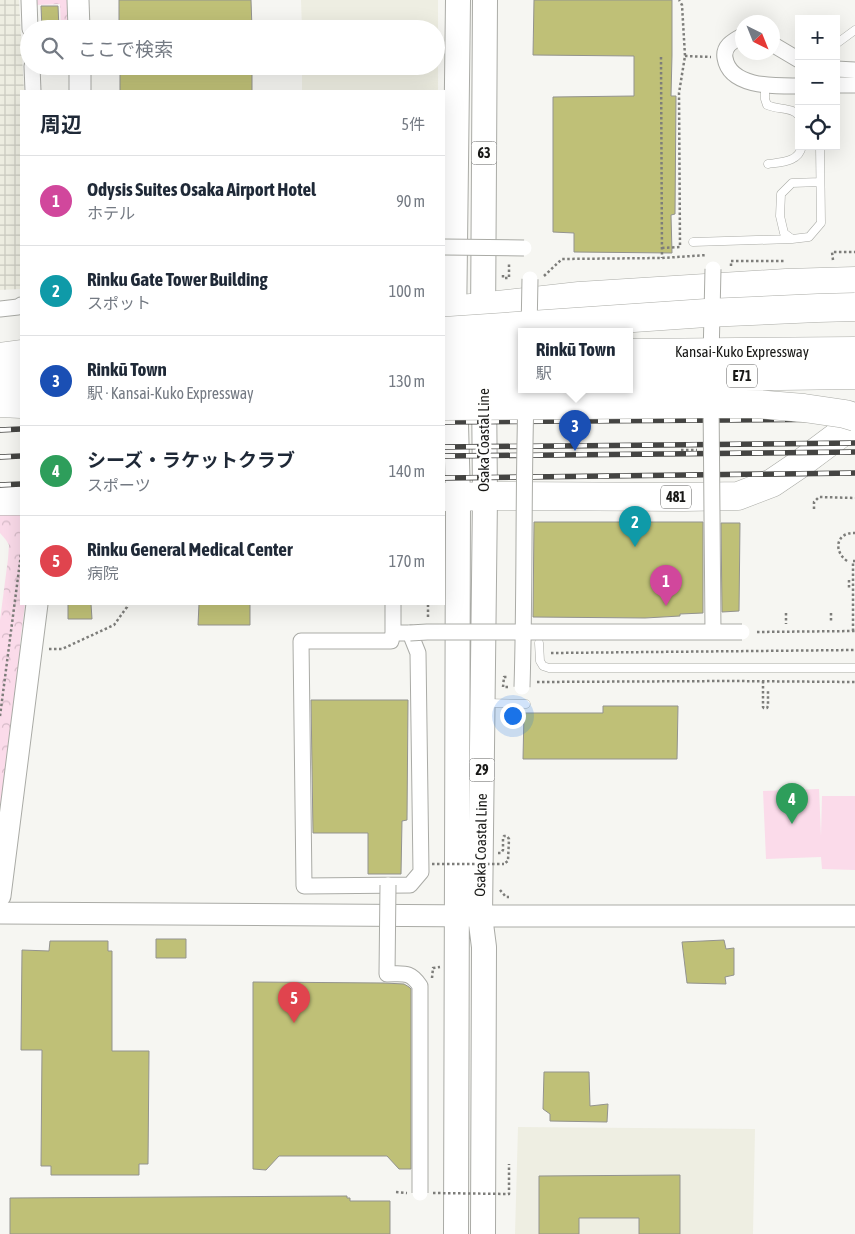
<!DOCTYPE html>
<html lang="ja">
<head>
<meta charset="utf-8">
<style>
	:root { --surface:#fff; --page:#f2f2f3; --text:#1f2937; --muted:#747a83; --line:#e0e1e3; --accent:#ae2e7c }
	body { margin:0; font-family:"Asap Condensed","Noto Sans JP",sans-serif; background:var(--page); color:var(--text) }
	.controls { position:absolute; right:15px; top:15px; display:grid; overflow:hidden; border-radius:0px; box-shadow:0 5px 20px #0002 }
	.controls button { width:45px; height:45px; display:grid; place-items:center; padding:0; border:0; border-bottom:1px solid var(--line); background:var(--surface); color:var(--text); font:25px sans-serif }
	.compass { position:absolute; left:735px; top:15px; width:45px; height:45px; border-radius:50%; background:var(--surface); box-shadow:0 5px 20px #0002; rotate:137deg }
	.you { position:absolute; left:512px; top:715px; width:18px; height:18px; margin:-12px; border:4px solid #fff; border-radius:50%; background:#1a73e8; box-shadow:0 0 0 8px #1a73e833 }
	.badge { display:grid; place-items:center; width:32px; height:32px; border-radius:50%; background:var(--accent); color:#fff; font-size:16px; font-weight:700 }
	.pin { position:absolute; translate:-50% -41px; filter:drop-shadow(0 1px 2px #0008) }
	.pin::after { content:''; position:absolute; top:26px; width:18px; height:15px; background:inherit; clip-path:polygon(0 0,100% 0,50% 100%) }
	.popup { position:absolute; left:518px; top:328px; width:115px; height:65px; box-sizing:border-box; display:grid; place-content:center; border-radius:0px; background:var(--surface); filter:drop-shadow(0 1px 4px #0005); font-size:16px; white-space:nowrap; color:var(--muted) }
	.popup b { font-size:19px; color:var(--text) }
	.popup::after { content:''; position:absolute; left:50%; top:100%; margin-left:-10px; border:10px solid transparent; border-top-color:var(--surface) }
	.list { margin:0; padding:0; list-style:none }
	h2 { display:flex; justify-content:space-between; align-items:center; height:65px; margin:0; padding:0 20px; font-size:21px }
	h2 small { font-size:16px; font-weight:400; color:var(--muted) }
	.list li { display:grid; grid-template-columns:32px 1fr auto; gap:15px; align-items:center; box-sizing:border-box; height:90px; padding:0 20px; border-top:1px solid var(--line) }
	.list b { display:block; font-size:19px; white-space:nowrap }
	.list p { margin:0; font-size:16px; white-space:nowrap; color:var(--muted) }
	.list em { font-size:16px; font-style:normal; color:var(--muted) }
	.icon { flex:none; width:28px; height:28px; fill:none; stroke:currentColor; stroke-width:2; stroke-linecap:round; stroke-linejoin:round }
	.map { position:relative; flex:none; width:855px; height:1234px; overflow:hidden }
	.search { position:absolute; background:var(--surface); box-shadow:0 5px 20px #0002; left:20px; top:20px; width:425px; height:55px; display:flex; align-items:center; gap:12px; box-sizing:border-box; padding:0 18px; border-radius:28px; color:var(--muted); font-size:19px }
	.panel { position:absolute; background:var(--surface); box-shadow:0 5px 20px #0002; left:20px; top:90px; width:425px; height:515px; border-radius:0px }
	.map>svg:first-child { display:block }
	.built { fill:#eeeee2 }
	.industrial { fill:url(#industrial-grid) }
	.park { fill:url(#park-crowns) }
	.pitch { fill:#fbdbea }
	.building { fill:#bfc077; stroke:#93938f }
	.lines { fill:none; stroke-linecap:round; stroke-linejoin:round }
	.lane-casing { stroke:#aaaba6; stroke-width:9 }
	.street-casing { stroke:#aaaba6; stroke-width:17 }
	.secondary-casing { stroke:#aaaba6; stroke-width:23 }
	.primary-casing { stroke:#aaaba6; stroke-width:26 }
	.highway-casing { stroke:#aaaba6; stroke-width:29 }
	.path { stroke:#7d7d7a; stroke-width:2.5; stroke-dasharray:2.5 2.5; stroke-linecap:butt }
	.lane { stroke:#fff; stroke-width:8 }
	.street { stroke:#fff; stroke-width:15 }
	.secondary { stroke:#fff; stroke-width:21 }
	.primary { stroke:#fff; stroke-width:24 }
	.highway { stroke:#fff; stroke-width:28 }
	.rail-casing { stroke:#444442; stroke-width:5.5 }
	.rail { stroke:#fffffe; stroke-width:4; stroke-dasharray:11; stroke-linecap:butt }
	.street-bridge-casing { stroke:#aaaba6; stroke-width:17; stroke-linecap:butt }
	.highway-bridge-casing { stroke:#aaaba6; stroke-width:29; stroke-linecap:butt }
	.path-bridge { stroke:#7d7d7a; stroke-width:2.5; stroke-dasharray:2.5 2.5; stroke-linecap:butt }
	.street-bridge { stroke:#fff; stroke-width:15 }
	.highway-bridge { stroke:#fff; stroke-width:28 }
	.labels { text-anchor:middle; stroke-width:5; stroke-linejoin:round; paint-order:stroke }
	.shield { fill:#fffffe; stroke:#5d5d5c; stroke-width:1 }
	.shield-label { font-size:14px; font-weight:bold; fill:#181816 }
	.street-label { font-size:15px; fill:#181816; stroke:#fffffe }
</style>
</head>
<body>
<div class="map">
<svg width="855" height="1234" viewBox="0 0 855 1234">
	<defs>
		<pattern id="industrial-grid" width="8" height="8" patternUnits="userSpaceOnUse" patternTransform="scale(1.25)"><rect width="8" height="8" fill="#eeeee2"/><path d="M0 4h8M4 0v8" fill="none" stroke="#cbcbc1"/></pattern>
		<pattern id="park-crowns" width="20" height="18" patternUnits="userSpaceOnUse" patternTransform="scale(1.25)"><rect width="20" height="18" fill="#fbdbea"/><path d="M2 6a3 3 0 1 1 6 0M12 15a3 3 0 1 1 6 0" fill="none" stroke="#d6bbc8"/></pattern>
	</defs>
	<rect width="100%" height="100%" fill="#f6f6f2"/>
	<path class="built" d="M301 0H438V91H302V66H436V29H302Z
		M518 1127 755 1129 753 1234H515Z"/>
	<path class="industrial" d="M0 0H19L24 91H21V289L0 290Z"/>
	<path class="park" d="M36 0H68L69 29H61L60 4 36 5Z
		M0 512 21 513V604H25L20 643V670L0 829V620L8 559 9 545 6 540 0 533Z"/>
	<path class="pitch" d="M819 789 821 836 822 796H855V870L822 869 821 857 766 859 763 791Z"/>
	<path class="building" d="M119 0H251L252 29H119Z
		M534 0H672V55L671 96H676L675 214 671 215 672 253 574 252V233L553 232V97L634 96V56L533 55Z
		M41 6H58L59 29H42Z
		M120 66H252V91H120Z
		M534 522H703V613L680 614V616L645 618 533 617Z
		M721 523H740L739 611 722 612Z
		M68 604H91L92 619H68Z
		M199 604H250V625H198Z
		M311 700H408L407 820 402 821 401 874H368V833H313Z
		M603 706H678L677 759H523L524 713H603Z
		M156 939H186V958H156Z
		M724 940 726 949 734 948V975L725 977 726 984 687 983 682 942Z
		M50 941H108V951H112V1051H149L148 1164H139V1175H51V1166H41L42 1050H21L22 950 49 951Z
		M253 982 384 983 404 984 409 987 411 989V1169H399L387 1156H279L266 1170 253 1169Z
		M544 1072H589L590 1106 608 1104 607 1122 550 1121V1114L543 1109Z
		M680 1175V1234H639V1218H579V1234H539V1176Z
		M347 1196V1198H350V1201H390V1234H10V1198Z"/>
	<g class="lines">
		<defs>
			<path id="lane" d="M836 44 855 30
				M765 86V99L767 105C778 110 793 107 799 116
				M768 164C782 162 799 162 802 146
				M820 182 792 183 781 194 780 216 784 233 792 239 809 237 821 223 820 146
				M693 242 792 239
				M539 643 540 661 543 666 549 668H855
				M484 703 526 704"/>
			<path id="street" d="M29 0 30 29
				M742 36C733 41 723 46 725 58 730 88 776 86 799 86
				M772 44 799 60
				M32 66 33 91
				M836 69 855 70
				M836 85H855
				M0 309 18 307 21 305
				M393 604V633L391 641H301L304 886 410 885 421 872 418 653 410 633H393"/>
			<path id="secondary" d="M78 0 79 29
				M80 66V91
				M0 896 37 604
				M0 913 480 916H855"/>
			<path id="primary" d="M483 325 485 0
				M454 327 458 0
				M455 388 458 497 456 1234
				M483 1234 484 947 480 916 485 496 484 388"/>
			<path id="highway" d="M444 311 579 296 786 283 855 281
				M0 357 21 354
				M0 382H21
				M0 403 21 404
				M444 497 500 496 684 497 738 496 772 483 800 464 855 423
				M0 501H21"/>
		</defs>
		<use href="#lane" class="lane-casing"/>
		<use href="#street" class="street-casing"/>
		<use href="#secondary" class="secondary-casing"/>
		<use href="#primary" class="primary-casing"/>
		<use href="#highway" class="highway-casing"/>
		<path class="path" d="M685 56 711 57
			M661 57 662 258
			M662 248 680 247 679 93 685 56 682 5 679 0
			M833 260 832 252H855
			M731 266V261H784
			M503 275V278H509V262
			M544 276 562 259 662 258 707 255
			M681 450H697
			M814 509V502L819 497 855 498
			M847 561C833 551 836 532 855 533
			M849 580V588
			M786 613V624
			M831 613V623
			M428 617V604
			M853 631V561H855
			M757 632 855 631
			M49 649H62L114 625 127 607V604
			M551 653 855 650
			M763 681V707L764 708H767L768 706V690
			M537 682 729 681 855 682
			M508 687H503L504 677H508
			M0 716 21 554
			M498 853H501L503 850V839L504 836H507L509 839 508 861 504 864
			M500 890 506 897H509
			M432 978 433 968 440 967"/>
		<use href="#lane" class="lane"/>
		<use href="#street" class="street"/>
		<use href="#secondary" class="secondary"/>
		<use href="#primary" class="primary"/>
		<use href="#highway" class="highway"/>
		<defs>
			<path id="rail" d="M444 422 855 419
				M0 430 21 429
				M444 447 855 443
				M444 456 855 452
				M0 457 21 456
				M444 478 855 473
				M0 485 21 484"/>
		</defs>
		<use href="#rail" class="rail-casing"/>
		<use href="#rail" class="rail"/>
		<defs>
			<path id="street-bridge" d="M444 247 524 248
				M529 331 530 279
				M711 358 713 269
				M711 398 713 632
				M410 633 427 632H742
				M522 687C525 591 523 495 526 399
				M388 885 387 974C404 974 410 971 420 986V1193"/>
			<path id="highway-bridge" d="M444 331 706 313 818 308 855 307
				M629 353 855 351
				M444 355 521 354
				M629 378 855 375
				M444 381 521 380
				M444 406 697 404H756L804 408 845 414 855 417"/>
		</defs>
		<use href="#street-bridge" class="street-bridge-casing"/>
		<use href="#highway-bridge" class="highway-bridge-casing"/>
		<path class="path-bridge" d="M432 864H504
			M396 1192 407 1193
			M433 1193 509 1194V1164"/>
		<use href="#street-bridge" class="street-bridge"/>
		<use href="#highway-bridge" class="highway-bridge"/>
	</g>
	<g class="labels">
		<g class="shield">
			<rect x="471.5" y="141.5" width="25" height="23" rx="4"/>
			<rect x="727" y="364.5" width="30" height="23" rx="4"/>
			<rect x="661" y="485.5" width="30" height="23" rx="4"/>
			<rect x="469.5" y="758.5" width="25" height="23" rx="4"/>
		</g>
		<g class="shield-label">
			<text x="484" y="158">63</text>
			<text x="742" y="381">E71</text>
			<text x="676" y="502">481</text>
			<text x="482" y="775">29</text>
		</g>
		<g class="street-label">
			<text x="742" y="357">Kansai-Kuko Expressway</text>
			<text transform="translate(484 440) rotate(-90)" y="5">Osaka Coastal Line</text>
			<text transform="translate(481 845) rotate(-89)" y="5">Osaka Coastal Line</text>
		</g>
	</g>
</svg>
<div class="controls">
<button>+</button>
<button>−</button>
<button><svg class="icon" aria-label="locate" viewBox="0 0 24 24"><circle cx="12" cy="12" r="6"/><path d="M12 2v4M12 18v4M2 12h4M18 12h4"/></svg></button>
</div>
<svg class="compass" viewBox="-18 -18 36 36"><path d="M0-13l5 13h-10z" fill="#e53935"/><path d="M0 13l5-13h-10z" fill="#747a83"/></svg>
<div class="you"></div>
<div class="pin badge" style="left:666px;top:606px;background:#d1479c">1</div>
<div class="pin badge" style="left:635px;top:547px;background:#0f9aa8">2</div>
<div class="pin badge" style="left:575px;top:451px;background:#1a4fb4">3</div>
<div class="popup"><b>Rinkū Town</b>駅</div>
<div class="pin badge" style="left:792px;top:824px;background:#2e9e5b">4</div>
<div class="pin badge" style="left:294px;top:1023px;background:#e0444e">5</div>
<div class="search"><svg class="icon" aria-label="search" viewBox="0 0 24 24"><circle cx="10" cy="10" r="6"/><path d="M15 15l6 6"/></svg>ここで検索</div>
<section class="panel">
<h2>周辺<small>5件</small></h2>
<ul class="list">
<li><span class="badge" style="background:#d1479c">1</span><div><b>Odysis Suites Osaka Airport Hotel</b><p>ホテル</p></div><em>90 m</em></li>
<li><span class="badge" style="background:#0f9aa8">2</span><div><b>Rinku Gate Tower Building</b><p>スポット</p></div><em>100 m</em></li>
<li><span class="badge" style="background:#1a4fb4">3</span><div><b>Rinkū Town</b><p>駅 · Kansai-Kuko Expressway</p></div><em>130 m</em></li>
<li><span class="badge" style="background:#2e9e5b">4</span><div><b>シーズ・ラケットクラブ</b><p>スポーツ</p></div><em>140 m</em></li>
<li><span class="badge" style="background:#e0444e">5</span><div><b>Rinku General Medical Center</b><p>病院</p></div><em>170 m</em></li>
</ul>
</section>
</div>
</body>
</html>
